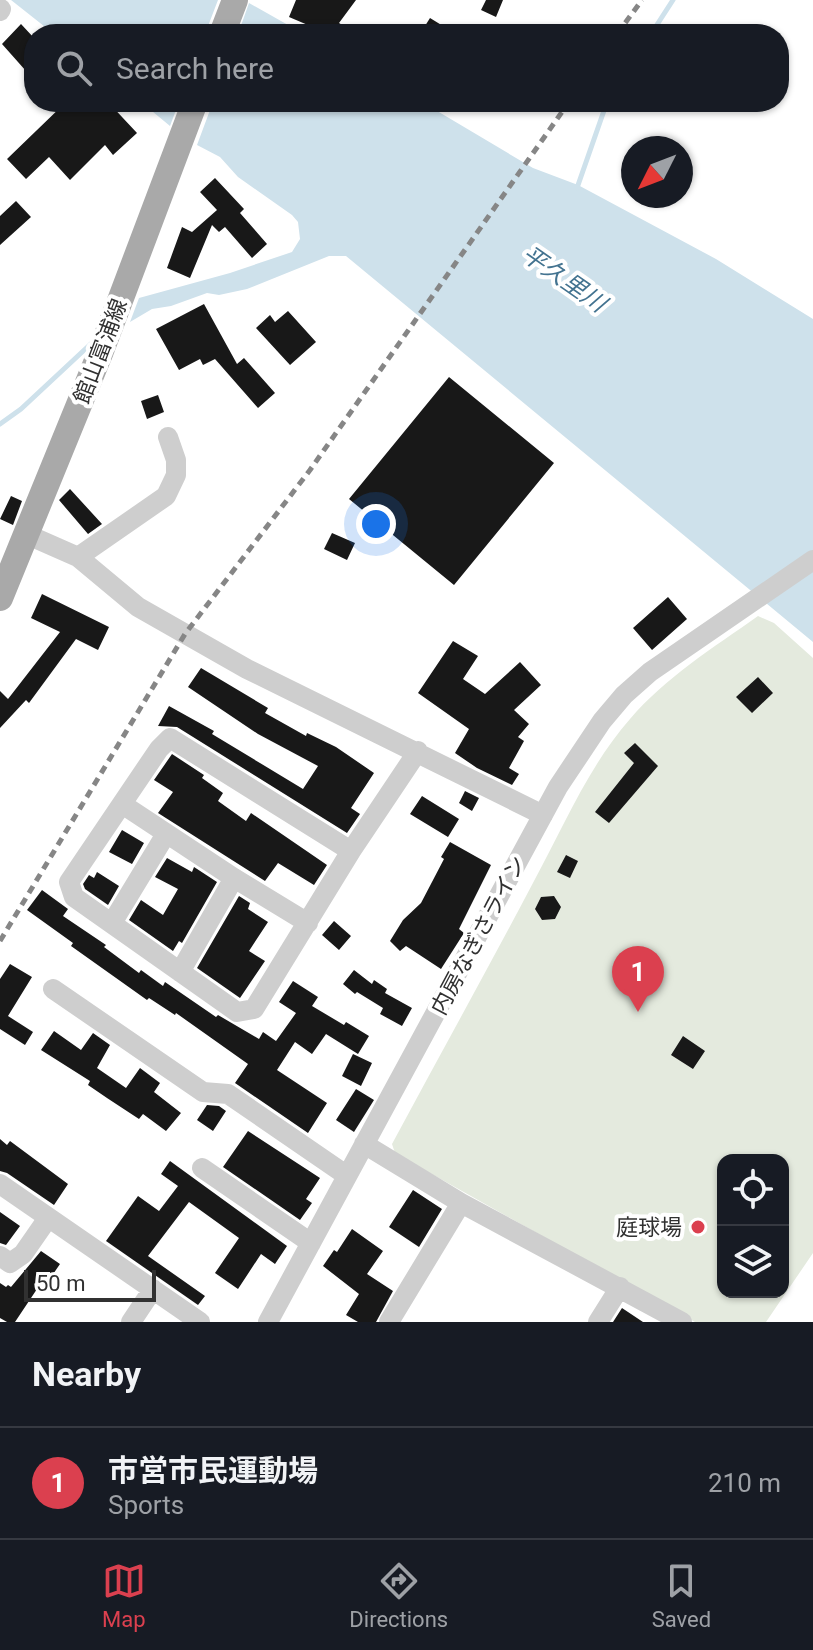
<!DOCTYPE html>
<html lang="en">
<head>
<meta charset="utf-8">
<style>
	:root { --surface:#171b24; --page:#20242c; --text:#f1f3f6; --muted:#9ea1a6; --line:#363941; --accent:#db404f }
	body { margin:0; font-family:Roboto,"Noto Sans JP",sans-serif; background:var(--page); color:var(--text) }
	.controls { position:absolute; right:24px; bottom:24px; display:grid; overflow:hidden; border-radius:16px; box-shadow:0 2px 6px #0004 }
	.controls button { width:72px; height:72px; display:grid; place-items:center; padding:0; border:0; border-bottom:2px solid var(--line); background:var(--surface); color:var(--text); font:40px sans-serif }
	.compass { position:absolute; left:621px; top:136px; width:72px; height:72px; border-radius:50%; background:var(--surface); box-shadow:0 2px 6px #0004; rotate:228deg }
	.scale { position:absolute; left:24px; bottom:20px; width:132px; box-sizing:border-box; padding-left:8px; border:4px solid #313131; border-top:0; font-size:22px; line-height:28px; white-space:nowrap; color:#313131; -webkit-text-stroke:6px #fff; paint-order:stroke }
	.you { position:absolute; left:376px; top:524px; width:28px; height:28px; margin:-20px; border:6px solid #fff; border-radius:50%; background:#1a73e8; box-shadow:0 0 0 12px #1a73e833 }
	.badge { display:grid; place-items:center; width:52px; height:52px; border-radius:50%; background:var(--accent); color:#fff; font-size:26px; font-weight:700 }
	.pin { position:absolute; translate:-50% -66px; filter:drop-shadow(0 2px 4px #0008) }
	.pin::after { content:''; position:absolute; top:42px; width:28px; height:24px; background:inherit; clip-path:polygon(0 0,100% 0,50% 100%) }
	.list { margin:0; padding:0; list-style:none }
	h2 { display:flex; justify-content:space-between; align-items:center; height:104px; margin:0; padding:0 32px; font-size:34px }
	h2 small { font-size:26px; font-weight:400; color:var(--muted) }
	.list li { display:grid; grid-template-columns:52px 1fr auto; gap:24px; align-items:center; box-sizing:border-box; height:112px; padding:0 32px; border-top:2px solid var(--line) }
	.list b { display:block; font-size:30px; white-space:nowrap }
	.list p { margin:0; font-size:26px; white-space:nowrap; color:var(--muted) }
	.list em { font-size:26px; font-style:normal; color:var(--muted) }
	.icon { flex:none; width:44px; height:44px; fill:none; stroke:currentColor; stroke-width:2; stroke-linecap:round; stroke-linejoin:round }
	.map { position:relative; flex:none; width:813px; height:1322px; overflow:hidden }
	.search { position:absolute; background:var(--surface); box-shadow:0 2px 6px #0004; left:24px; right:24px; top:24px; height:88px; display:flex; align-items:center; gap:20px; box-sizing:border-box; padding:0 28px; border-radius:32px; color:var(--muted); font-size:30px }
	.sheet { height:216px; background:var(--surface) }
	nav { display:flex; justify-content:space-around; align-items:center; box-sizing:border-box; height:112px; border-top:2px solid var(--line); background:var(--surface); font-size:22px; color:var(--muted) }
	nav a { display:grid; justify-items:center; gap:4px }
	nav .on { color:var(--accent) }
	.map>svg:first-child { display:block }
	.green { fill:#e4eade; fill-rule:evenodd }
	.water { fill:#cee1eb }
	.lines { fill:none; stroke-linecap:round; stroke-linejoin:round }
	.stream { stroke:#cee1eb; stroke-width:5 }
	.building { fill:#181818 }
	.minor { stroke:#cecece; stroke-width:20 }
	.major { stroke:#a9a9a9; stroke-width:26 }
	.rail { stroke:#868686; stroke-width:5; stroke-dasharray:8 6; stroke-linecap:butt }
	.poi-dot { fill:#db404f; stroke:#fff; stroke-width:3 }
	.labels { text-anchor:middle; stroke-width:8; stroke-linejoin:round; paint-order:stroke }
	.street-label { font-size:22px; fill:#313131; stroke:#fff }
	.poi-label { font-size:22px; fill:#313131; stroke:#fff; text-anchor:end }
	.water-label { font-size:24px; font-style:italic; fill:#437390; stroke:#fff }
</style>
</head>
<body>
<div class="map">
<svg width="813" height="1322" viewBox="0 0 813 1322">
	<rect width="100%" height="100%" fill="#fff"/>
	<path class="green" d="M758 616 774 623 813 658V1253L766 1322H695L414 1164 395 1153 392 1144C439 1056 488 969 534 881 564 826 588 767 630 719 666 677 713 648 758 616ZM723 1160H783V1292H723Z"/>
	<path class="water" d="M11 0H218L205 34H54Z
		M249 3 304 34H238Z
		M141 102H179L170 126Z
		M213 102H422L533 168 578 185 716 259 813 319V642L346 256H329L247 289 219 295 207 293 171 306 152 309 130 322 139 298 230 273 292 252 300 239 298 222 292 215 238 177 220 157 197 145Z"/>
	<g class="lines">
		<path class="stream" d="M651 34 673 0
			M577 188 607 102
			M0 424 21 409 95 340"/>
	</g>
	<path class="building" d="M296 0H356L339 23 357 34H329L289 17Z
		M486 0H503L496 17 481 10Z
		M430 18 456 34H420Z
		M21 24 34 38V80L2 44Z
		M66 102H108L137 133 113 155 105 145 70 180 49 157 26 179 7 159Z
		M215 178 244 209 240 213 267 244 252 258 225 227 219 232 212 225 190 278 167 268 182 227 192 232 217 210 200 192Z
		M16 201 31 217 0 245V216Z
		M204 304 237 364 244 358 275 393 258 408 215 359 203 365 200 359 179 370 156 329Z
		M288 311 316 342 290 365 256 328 270 315 275 322Z
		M449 377 554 463 454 585 349 499Z
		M158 395 164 412 147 419 141 401Z
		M70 489 102 524 88 534 59 500Z
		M11 496 22 501 13 525 0 519Z
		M332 533 355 543 347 560 324 549Z
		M42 594 109 627 98 650 76 639 29 703 26 700 0 728V691L8 699 60 632 31 618Z
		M668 597 687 619 652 650 633 628Z
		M453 641 478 656 463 679 485 694 520 662 541 685 514 710 529 724 518 737 524 741 509 768 519 774 512 785 477 768 455 753 469 729 418 693Z
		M201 668 268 708 265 713 306 736 307 733 336 747 374 773 351 808 360 814 347 833 177 727 158 726 169 706 214 731 212 734 303 789 318 766 258 734 188 687Z
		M758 677 773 693 752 713 736 697Z
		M635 743 658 766 609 823 595 812 634 763 624 753Z
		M172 754 204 775 202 778 223 793 218 801 246 821 251 813 327 865 314 885 278 863 265 881 158 813 173 792 154 780Z
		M465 791 479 798 472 811 459 803Z
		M422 796 459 819 448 837 410 814Z
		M122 830 144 843 132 864 109 852Z
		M450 842 491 865 459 929 464 933 441 969 406 946 400 951 390 941 403 920 421 903 444 859 441 857Z
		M566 855 578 861 570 878 557 872Z
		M167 858 192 872 194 867 217 882 182 943 179 941 173 951 129 920 141 900 163 915 178 889 155 877Z
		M97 872 119 886 108 905 85 889 83 884 89 875 94 878Z
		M42 890 68 909 63 916 106 945 104 947 139 973 141 970 163 986 165 982 216 1017 218 1015 259 1039 263 1032 276 1041 296 1013 279 1002 293 981 318 997 312 1006 344 1025 346 1022 369 1036 358 1054 326 1034 312 1054 295 1042 277 1070 327 1103 308 1133 235 1083 248 1064 176 1013 175 1015 149 998 147 1000 71 946 73 943 27 910Z
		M239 896 250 903 248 909 268 922 249 951 265 961 240 998 197 968Z
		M554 896 561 907 555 919 542 920 535 909 541 897Z
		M334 921 351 936 339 950 322 935Z
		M10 964 32 977 8 1016 33 1032 25 1045 0 1029V979Z
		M354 970 372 984 374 980 387 989 385 993 412 1008 402 1026 380 1014 383 1008 357 992 355 994 343 984Z
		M54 1031 81 1050 93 1033 110 1045 97 1068 126 1088 140 1068 160 1083 154 1092 181 1113 166 1131 143 1114 139 1119 107 1098 88 1085 90 1081 41 1050Z
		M683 1036 705 1051 693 1069 671 1055Z
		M353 1054 372 1063 361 1086 342 1076Z
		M356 1089 374 1100 354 1132 336 1120Z
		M207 1105 219 1106 226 1111 213 1131 197 1120Z
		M248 1131 320 1178 306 1199 312 1203 300 1220 223 1167Z
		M0 1139 7 1145 10 1141 68 1184 54 1205 7 1173 0 1171Z
		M170 1161 287 1246 275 1264 261 1254 238 1289 215 1273 239 1238 189 1202 148 1256 205 1296 198 1305 106 1241 138 1196 159 1211 178 1186 161 1174Z
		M413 1190 442 1209 419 1247 389 1227Z
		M0 1212 20 1226 6 1245 0 1243Z
		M352 1229 383 1251 367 1274 393 1291 376 1322H358L346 1315 359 1294 323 1266 334 1250 337 1252Z
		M41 1251 60 1264 45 1286 41 1283 15 1322H7L0 1318V1283L6 1287 8 1285 11 1287Z
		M622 1308 643 1322H613Z"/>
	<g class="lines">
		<path class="minor" d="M0 11 1 9
			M28 535 78 557 138 607 247 669 543 815
			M78 557 166 496 176 475V460L168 437
			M122 804 234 878 308 923
			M351 851 170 738 159 749 69 882 74 897 237 1012 254 1009 351 851 418 751
			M112 923 166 834
			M180 972 234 878
			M53 989 203 1092 228 1094 346 1175
			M364 1144 461 1203 682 1322
			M202 1168 311 1243
			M0 1184 200 1322
			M0 1256 10 1263 23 1254 48 1218
			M131 1322 153 1289
			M268 1322 558 787 602 721 624 695 650 672 813 560
			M389 1322 461 1203
			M598 1322 620 1287"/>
		<path class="major" d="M222 34 235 0
			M0 598 101 351 195 102"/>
		<path class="rail" d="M617 34 642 0
			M0 941 185 634 310 470 569 102"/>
	</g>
	<circle class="poi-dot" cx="698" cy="1227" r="8"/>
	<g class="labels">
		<g class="street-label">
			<text transform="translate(100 351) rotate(-69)" y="8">館山富浦線</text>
			<text transform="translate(478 935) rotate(-62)" y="8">内房なぎさライン</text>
		</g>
		<g class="poi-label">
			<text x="682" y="1235">庭球場</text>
		</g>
		<g class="water-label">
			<text transform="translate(564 279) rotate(35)" y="8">平久里川</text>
		</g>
	</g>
</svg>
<div class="controls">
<button><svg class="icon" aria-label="locate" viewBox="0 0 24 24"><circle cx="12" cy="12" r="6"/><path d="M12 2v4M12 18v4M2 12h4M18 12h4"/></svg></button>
<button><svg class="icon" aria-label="layers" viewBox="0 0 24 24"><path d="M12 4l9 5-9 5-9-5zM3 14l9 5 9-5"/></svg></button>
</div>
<svg class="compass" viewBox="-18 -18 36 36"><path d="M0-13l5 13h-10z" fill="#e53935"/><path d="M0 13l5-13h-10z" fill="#9ea1a6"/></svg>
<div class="scale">50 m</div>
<div class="you"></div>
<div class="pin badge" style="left:638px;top:1012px">1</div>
<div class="search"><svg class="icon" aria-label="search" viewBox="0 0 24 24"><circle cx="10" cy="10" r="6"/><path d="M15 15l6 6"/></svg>Search here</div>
</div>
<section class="sheet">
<h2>Nearby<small></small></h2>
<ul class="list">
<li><span class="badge">1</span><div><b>市営市民運動場</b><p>Sports</p></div><em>210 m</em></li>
</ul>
</section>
<nav>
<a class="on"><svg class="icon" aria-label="map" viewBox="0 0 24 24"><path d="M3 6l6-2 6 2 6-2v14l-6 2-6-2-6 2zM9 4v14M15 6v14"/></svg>Map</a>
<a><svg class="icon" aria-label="directions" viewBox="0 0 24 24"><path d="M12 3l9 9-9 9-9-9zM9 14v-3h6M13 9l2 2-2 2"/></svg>Directions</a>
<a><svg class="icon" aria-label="saved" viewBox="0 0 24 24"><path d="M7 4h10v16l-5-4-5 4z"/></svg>Saved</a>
</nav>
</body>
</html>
